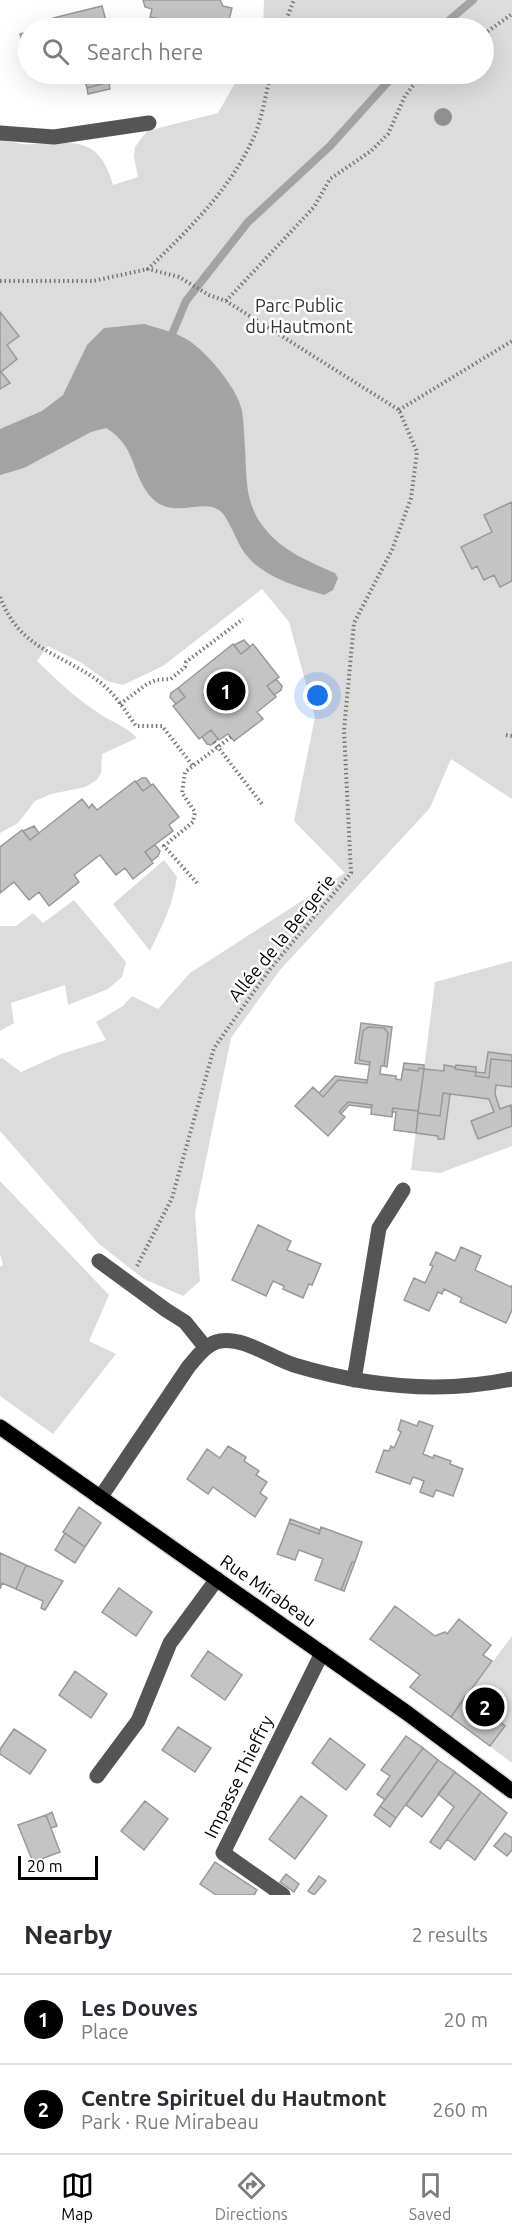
<!DOCTYPE html>
<html lang="en">
<head>
<meta charset="utf-8">
<style>
	:root { --surface:#fff; --page:#f7f7f7; --text:#2b2b33; --muted:#7c7c81; --line:#e1e1e2; --accent:#000 }
	body { margin:0; font-family:Ubuntu,sans-serif; background:var(--page); color:var(--text) }
	.scale { position:absolute; left:18px; bottom:15px; width:80px; box-sizing:border-box; padding-left:6px; border:3px solid #000; border-top:0; font-size:16px; line-height:21px; white-space:nowrap; color:#000; -webkit-text-stroke:4px #fff; paint-order:stroke }
	.you { position:absolute; left:318px; top:696px; width:21px; height:21px; margin:-15px; border:4px solid #fff; border-radius:50%; background:#1a73e8; box-shadow:0 0 0 9px #1a73e833 }
	.badge { display:grid; place-items:center; width:39px; height:39px; border-radius:50%; background:var(--accent); color:#fff; font-size:20px; font-weight:700 }
	.pin { position:absolute; translate:-50% -50%; border:3px solid #fff; box-shadow:0 2px 6px #0006 }
	.list { margin:0; padding:0; list-style:none }
	h2 { display:flex; justify-content:space-between; align-items:center; height:78px; margin:0; padding:0 24px; font-size:26px }
	h2 small { font-size:20px; font-weight:400; color:var(--muted) }
	.list li { display:grid; grid-template-columns:39px 1fr auto; gap:18px; align-items:center; box-sizing:border-box; height:90px; padding:0 24px; border-top:2px solid var(--line) }
	.list b { display:block; font-size:22px; white-space:nowrap }
	.list p { margin:0; font-size:20px; white-space:nowrap; color:var(--muted) }
	.list em { font-size:20px; font-style:normal; color:var(--muted) }
	.icon { flex:none; width:33px; height:33px; fill:none; stroke:currentColor; stroke-width:2; stroke-linecap:round; stroke-linejoin:round }
	.map { position:relative; flex:none; width:512px; height:1895px; overflow:hidden }
	.search { position:absolute; background:var(--surface); box-shadow:0 6px 24px #0002; left:18px; right:18px; top:18px; height:66px; display:flex; align-items:center; gap:15px; box-sizing:border-box; padding:0 21px; border-radius:33px; color:var(--muted); font-size:22px }
	.sheet { height:258px; background:var(--surface) }
	nav { display:flex; justify-content:space-around; align-items:center; box-sizing:border-box; height:84px; border-top:2px solid var(--line); background:var(--surface); font-size:16px; color:var(--muted) }
	nav a { display:grid; justify-items:center; gap:3px }
	nav .on { color:var(--accent) }
	.map>svg:first-child { display:block }
	.green { fill:#dcdcdc }
	.water { fill:#a3a3a3 }
	.lines { fill:none; stroke-linecap:round; stroke-linejoin:round }
	.stream { stroke:#a3a3a3; stroke-width:8 }
	.building { fill:#c4c4c4; stroke:#999; stroke-width:1.5 }
	.major-casing { stroke:#dbdbdb; stroke-width:18 }
	.path { stroke:#777; stroke-width:4; stroke-dasharray:1.5 3; stroke-linecap:butt }
	.minor { stroke:#555; stroke-width:15 }
	.major { stroke:#000; stroke-width:15 }
	.tree { fill:#8f8f8f }
	.labels { text-anchor:middle; stroke-width:5; stroke-linejoin:round; paint-order:stroke }
	.park-label { font-size:18px; fill:#333; stroke:#fff }
	.street-label { font-size:18px; fill:#000; stroke:#fff }
</style>
</head>
<body>
<div class="map">
<svg width="512" height="1895" viewBox="0 0 512 1895">
	<rect width="100%" height="100%" fill="#fff"/>
	<path class="green" d="M264 0H512V799L451 759 430 808 280 970 231 1038 195 1213 200 1281 183 1296 144 1279 99 1244 0 1131V1059L2 1058 21 1072 61 1054 106 1040 96 1022 123 1006 132 996 158 1009 190 973 345 873 294 821 315 717 289 622 262 589 163 666 123 685 107 681 80 662 48 646 37 661C55 678 73 696 94 710 108 721 125 725 137 738L102 754 101 773 97 780 85 787 51 794 35 801 18 823 0 833V140C8 141 16 143 23 144 68 146 97 129 113 185L138 177 134 157 135 147 147 131 218 113 240 74H484V28H263Z
		M164 860 177 877C173 905 162 926 150 951L113 904Z
		M74 900 126 962 122 977 108 989 68 1005 65 985 11 1003 14 1023 0 1031V926H16L33 913 43 923Z
		M512 961V1146L440 1173 411 1170 435 982Z
		M0 1181 109 1295 89 1341 116 1354 53 1434 0 1396V1267L3 1265 0 1254Z
		M512 1636V1763L451 1717Z"/>
	<path class="water" d="M144 324C160 329 177 332 191 342 209 355 238 389 242 411 244 423 244 436 245 448 247 479 244 504 266 530 284 552 310 562 335 573L338 578 333 590 324 595C296 586 258 576 242 549 236 539 227 515 219 510 201 498 171 521 150 496 130 471 137 447 106 428L91 432 24 468 0 475V429L42 411 63 395 87 345 104 328Z"/>
	<g class="lines">
		<path class="stream" d="M440 28 473 0
			M173 332 186 301 248 222 330 146 395 74"/>
	</g>
	<path class="building" d="M143 0H220L223 6 232 8 227 28H197L188 25V28H175L176 22 150 17 152 9 145 7Z
		M102 6 108 28H42L55 25 53 18Z
		M28 32V57L27 58 20 34Z
		M83 74H106L109 82 87 88Z
		M109 82 110 89 88 94 87 88Z
		M0 312 19 336 7 345 17 359 1 372 10 383 0 389Z
		M512 502V581L500 587 494 575 484 580 477 566 472 569 461 547 492 532 484 515Z
		M244 640 250 647 241 654 234 645Z
		M233 644 241 654 253 644 279 677 267 686 276 697 257 712 263 719 234 741 228 734 219 740 211 730 199 739 173 706 185 697 178 688Z
		M276 679 282 686 281 690 274 695 267 686Z
		M178 688 185 697 176 704 170 697 171 693Z
		M211 730 218 739 211 745 207 744 202 737Z
		M142 778H146L151 785 143 791 136 782Z
		M135 781 143 791 153 784 179 817 169 825 173 831 145 852 153 863 133 879 125 868 116 875 100 855 74 875 79 882 49 906 39 892 29 900 14 882 0 893V847L22 830 30 840 82 799 89 808 92 804 97 810Z
		M34 826 39 833 30 840 23 831Z
		M155 845 160 851 158 856 152 861 145 852Z
		M361 1023 392 1027 387 1067 384 1066 388 1033 384 1028 368 1027 363 1031 359 1060 370 1062 369 1065 355 1063Z
		M368 1027 384 1028 388 1033 384 1066H381L380 1074 396 1076V1079L401 1080 403 1069 418 1071 419 1068 424 1069 418 1111 393 1108 392 1117 371 1114 372 1105 348 1102 339 1112 345 1117 328 1136 295 1106 313 1087 323 1097 338 1080 367 1083 370 1062 359 1060 363 1031Z
		M488 1052 512 1055V1061L491 1059 489 1078 475 1076 476 1072 485 1073Z
		M491 1059 512 1061V1087L496 1085 495 1094 500 1109 511 1105 512 1126 478 1139 471 1121 494 1112 489 1099 443 1093 440 1116 418 1113 424 1069 444 1071V1065L455 1067V1069L476 1072 475 1076 489 1078Z
		M404 1063 424 1065V1069L419 1068 418 1071 403 1069Z
		M456 1065 476 1067V1072L455 1069Z
		M335 1076 367 1080V1083L338 1080 323 1097 319 1093Z
		M443 1093 450 1094 444 1139H438V1136L416 1133 418 1113 440 1116Z
		M348 1102 372 1105 371 1108 349 1105 341 1114 339 1112Z
		M393 1108 418 1111 416 1133 394 1130 396 1112H392Z
		M258 1225 291 1241 287 1250 321 1264 312 1285 309 1284 303 1298 283 1289 284 1286 273 1281 266 1296 232 1280Z
		M461 1247 481 1256 475 1270 511 1287 512 1285V1310L506 1323 460 1302 462 1298 444 1289 442 1294 438 1292 429 1311 404 1300 414 1278 425 1283 433 1266 430 1265 436 1252 455 1261Z
		M401 1420 417 1426 419 1421 433 1426 423 1454 433 1458 434 1455 451 1461 450 1464 463 1469 453 1496 436 1490 433 1497 420 1492 424 1481 413 1477 410 1484 376 1472 384 1450 389 1451 391 1446 394 1448 401 1432 398 1430Z
		M228 1446 246 1457 244 1461 259 1471 256 1475 267 1482 260 1493 267 1498 255 1517 213 1487 208 1494 187 1479 207 1449 220 1458Z
		M79 1507 101 1523 85 1547 63 1532Z
		M290 1519 320 1530 319 1534 289 1523Z
		M289 1523 319 1534 321 1527 362 1542 355 1562H352L341 1590 315 1580 323 1559 299 1550 295 1560 277 1554Z
		M65 1533 85 1547 75 1563 55 1550Z
		M0 1553 26 1565 16 1589 2 1583 0 1589Z
		M352 1562H355L344 1591 341 1590Z
		M26 1565 63 1581 45 1610 41 1608 43 1601 16 1589Z
		M119 1588 152 1612 136 1636 102 1612Z
		M395 1606 435 1636 445 1632 447 1634 459 1619 491 1645 483 1655 492 1661 451 1717 410 1687 420 1675 370 1639Z
		M208 1651 242 1675 225 1700 191 1676Z
		M75 1671 107 1694 91 1718 59 1695Z
		M465 1696 505 1726 490 1746 451 1717Z
		M178 1727 211 1748 195 1772 162 1750Z
		M14 1729 46 1750 30 1774 0 1754V1749Z
		M406 1736 423 1748 385 1800 377 1794 390 1776 381 1770Z
		M330 1738 365 1765 346 1790 312 1763Z
		M423 1748 438 1760 396 1818 380 1806Z
		M438 1760 455 1772 422 1817 406 1805Z
		M455 1772 481 1792 440 1849 430 1842 454 1807 438 1794Z
		M481 1792 507 1813 475 1860 447 1839Z
		M301 1796 327 1816 295 1859 269 1839Z
		M145 1801 168 1819 144 1850 121 1831Z
		M380 1806 396 1818 390 1827 374 1815Z
		M52 1812 57 1826 51 1828 46 1815Z
		M46 1815 60 1852 33 1862 18 1825Z
		M505 1833 512 1838V1850L507 1856 494 1846Z
		M215 1862 257 1890 254 1895H216L200 1884Z
		M286 1874 299 1884 294 1892 280 1882Z
		M319 1876 326 1881 314 1895 308 1891Z"/>
	<g class="lines">
		<defs>
			<path id="major" d="M0 1427 407 1713 512 1791"/>
		</defs>
		<use href="#major" class="major-casing"/>
		<path class="path" d="M283 28 294 0
			M484 34 512 14
			M0 281H93L148 269
			M226 301 314 207 330 179 371 151 388 134 405 96 422 74
			M399 410 512 341
			M0 597C20 649 56 651 97 680 114 692 124 709 136 726H162L193 766
			M120 704 147 684 156 680 171 679 185 667 186 662 243 619
			M506 735 512 736
			M214 742 262 804
			M197 883 164 846 193 822 195 812 182 793 185 772 231 737
			M137 1266 172 1198 214 1048 270 969 351 873 344 730 354 623 392 550 411 498 417 452 399 410 226 301 209 295 179 277 148 269C190 228 233 187 256 132 263 113 266 92 271 74"/>
		<path class="minor" d="M0 133 54 137 149 123
			M99 1261 166 1310 185 1322 206 1348
			M354 1380 379 1228 403 1190
			M100 1498 189 1366C197 1357 207 1343 220 1341 245 1337 271 1358 294 1365 364 1386 440 1394 512 1379
			M97 1776 138 1721 170 1643 217 1579
			M283 1895 223 1853 322 1653"/>
		<use href="#major" class="major"/>
	</g>
	<circle class="tree" cx="443" cy="117" r="9"/>
	<g class="labels">
		<g class="park-label">
			<text x="299" y="312">Parc Public<tspan x="299" dy="21">du Hautmont</tspan></text>
		</g>
		<g class="street-label">
			<text transform="translate(282 938) rotate(-51)" y="6">Allée de la Bergerie</text>
			<text transform="translate(268 1591) rotate(35)" y="6">Rue Mirabeau</text>
			<text transform="translate(239 1777) rotate(-64)" y="6">Impasse Thieffry</text>
		</g>
	</g>
</svg>
<div class="scale">20 m</div>
<div class="you"></div>
<div class="pin badge" style="left:226px;top:691px">1</div>
<div class="pin badge" style="left:485px;top:1707px">2</div>
<div class="search"><svg class="icon" aria-label="search" viewBox="0 0 24 24"><circle cx="10" cy="10" r="6"/><path d="M15 15l6 6"/></svg>Search here</div>
</div>
<section class="sheet">
<h2>Nearby<small>2 results</small></h2>
<ul class="list">
<li><span class="badge">1</span><div><b>Les Douves</b><p>Place</p></div><em>20 m</em></li>
<li><span class="badge">2</span><div><b>Centre Spirituel du Hautmont</b><p>Park · Rue Mirabeau</p></div><em>260 m</em></li>
</ul>
</section>
<nav>
<a class="on"><svg class="icon" aria-label="map" viewBox="0 0 24 24"><path d="M3 6l6-2 6 2 6-2v14l-6 2-6-2-6 2zM9 4v14M15 6v14"/></svg>Map</a>
<a><svg class="icon" aria-label="directions" viewBox="0 0 24 24"><path d="M12 3l9 9-9 9-9-9zM9 14v-3h6M13 9l2 2-2 2"/></svg>Directions</a>
<a><svg class="icon" aria-label="saved" viewBox="0 0 24 24"><path d="M7 4h10v16l-5-4-5 4z"/></svg>Saved</a>
</nav>
</body>
</html>
